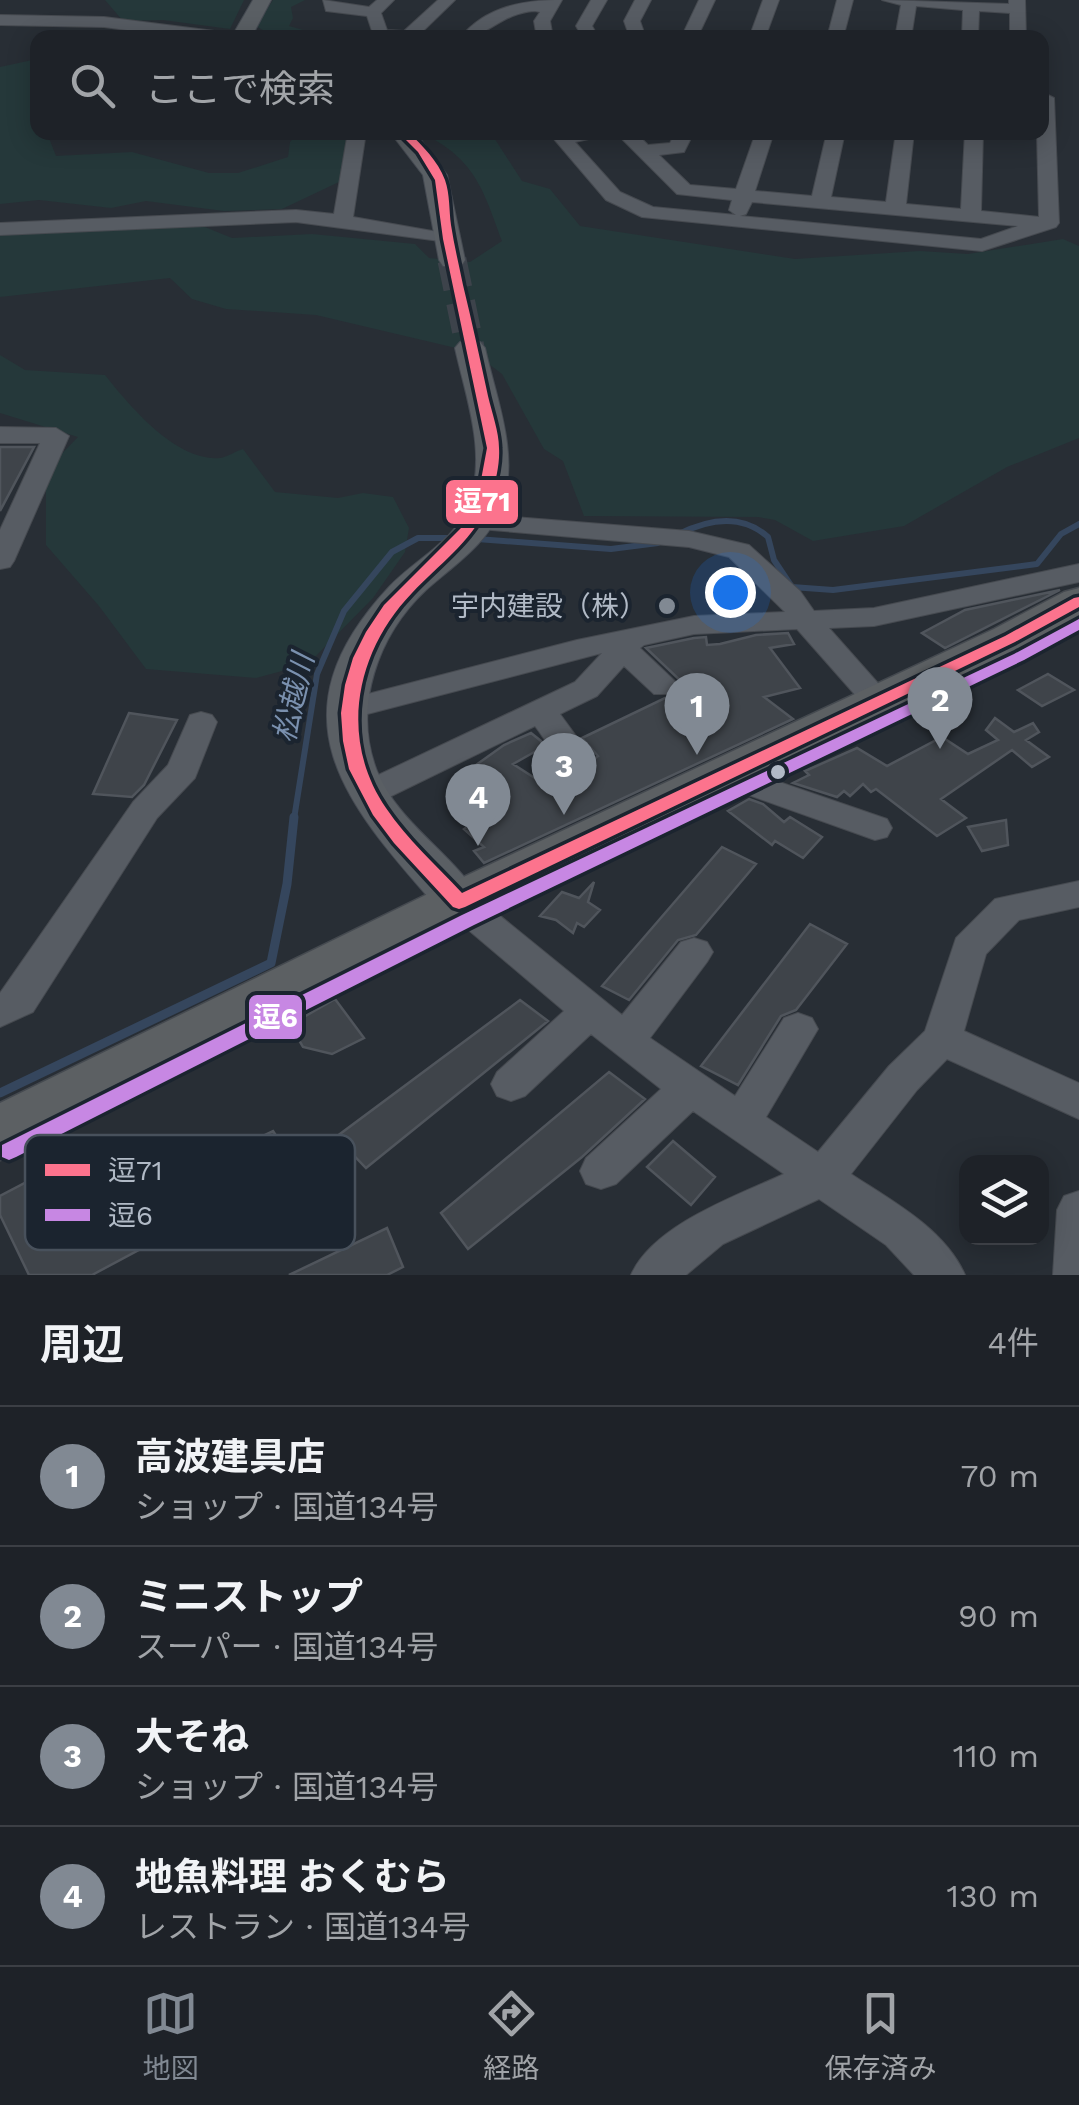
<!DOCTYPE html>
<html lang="ja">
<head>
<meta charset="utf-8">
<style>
	:root { --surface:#1e2228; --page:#262a30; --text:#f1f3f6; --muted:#a1a4a8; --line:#3c3f45; --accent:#818993 }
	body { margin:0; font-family:"Work Sans","Noto Sans JP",sans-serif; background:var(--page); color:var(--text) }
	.controls { position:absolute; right:30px; bottom:30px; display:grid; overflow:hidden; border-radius:20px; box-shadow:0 5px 25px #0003 }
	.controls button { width:90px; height:90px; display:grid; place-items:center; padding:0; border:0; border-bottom:2px solid var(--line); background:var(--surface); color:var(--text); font:50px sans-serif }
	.you { position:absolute; left:730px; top:592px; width:35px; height:35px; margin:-25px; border:8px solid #fff; border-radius:50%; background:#1a73e8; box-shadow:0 0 0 15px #1a73e833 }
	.badge { display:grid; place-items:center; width:65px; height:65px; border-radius:50%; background:var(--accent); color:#fff; font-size:32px; font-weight:700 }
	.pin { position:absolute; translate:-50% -82px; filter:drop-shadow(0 2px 5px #0008) }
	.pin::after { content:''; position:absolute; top:52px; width:35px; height:30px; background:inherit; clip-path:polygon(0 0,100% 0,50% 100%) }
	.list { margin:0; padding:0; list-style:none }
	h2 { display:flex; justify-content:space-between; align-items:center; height:130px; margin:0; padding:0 40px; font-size:42px }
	h2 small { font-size:32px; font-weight:400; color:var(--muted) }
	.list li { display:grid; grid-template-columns:65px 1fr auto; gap:30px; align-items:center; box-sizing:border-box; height:140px; padding:0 40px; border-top:2px solid var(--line) }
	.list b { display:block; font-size:38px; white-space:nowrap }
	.list p { margin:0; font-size:32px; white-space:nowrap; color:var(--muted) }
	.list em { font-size:32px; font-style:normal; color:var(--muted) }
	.icon { flex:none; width:55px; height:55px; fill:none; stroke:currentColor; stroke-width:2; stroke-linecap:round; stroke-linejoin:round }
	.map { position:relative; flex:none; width:1079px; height:1275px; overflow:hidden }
	.search { position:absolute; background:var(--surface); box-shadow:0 5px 25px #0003; left:30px; right:30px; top:30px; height:110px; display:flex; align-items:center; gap:25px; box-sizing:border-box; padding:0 35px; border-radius:20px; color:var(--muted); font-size:38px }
	.sheet { height:690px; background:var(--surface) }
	nav { display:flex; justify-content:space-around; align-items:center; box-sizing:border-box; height:140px; border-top:2px solid var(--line); background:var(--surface); font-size:28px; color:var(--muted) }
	nav a { display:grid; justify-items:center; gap:5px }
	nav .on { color:var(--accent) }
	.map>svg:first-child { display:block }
	.green { fill:#25383a }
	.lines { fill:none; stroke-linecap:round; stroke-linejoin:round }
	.stream-far1 { stroke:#35465d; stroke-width:6 }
	.stream { stroke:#35465d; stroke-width:9 }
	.building { fill:#3f444a; stroke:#50555c; stroke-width:2.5 }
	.major-tunnel { stroke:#3d434b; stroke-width:29; stroke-dasharray:29 14; stroke-linecap:butt }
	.minor-casing { stroke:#464a50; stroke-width:2 }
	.major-casing { stroke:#454a52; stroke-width:2 }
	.highway-casing { stroke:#454a50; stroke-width:3 }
	.minor { fill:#575c63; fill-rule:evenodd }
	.major { fill:#5a5f64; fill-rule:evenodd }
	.highway { fill:#5c6063; fill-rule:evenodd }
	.bus-1-casing { stroke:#1b242f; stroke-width:7 }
	.bus-2-casing { stroke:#1b242f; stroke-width:7 }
	.bus-1 { fill:#fc738d; fill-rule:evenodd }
	.bus-2 { fill:#c787e3; fill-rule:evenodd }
	.poi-dot { fill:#818993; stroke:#1b242f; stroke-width:4 }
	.bus-dot { fill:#b1bac6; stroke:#1b242f; stroke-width:4 }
	.labels { text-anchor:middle; stroke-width:8; stroke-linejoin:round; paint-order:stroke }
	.poi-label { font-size:28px; fill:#b1bac6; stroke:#1b242f; text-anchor:end }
	.water-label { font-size:30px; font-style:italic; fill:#7a90ae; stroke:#1b242f }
	.key { fill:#1b242f; stroke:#48515c; stroke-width:2.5 }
	.key-label { font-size:28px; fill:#b1bac6 }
	.line-badge { stroke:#1b242f; stroke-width:4 }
	.badge-label { font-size:28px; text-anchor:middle; font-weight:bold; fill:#fff }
</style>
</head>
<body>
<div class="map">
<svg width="1079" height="1275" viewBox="0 0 1079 1275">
	<rect width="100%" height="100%" fill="#282e35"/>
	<path class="green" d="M105 0H244L230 29 163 20 123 21Z
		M273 0H305L291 7 293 18 289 26 328 37H274L256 26Z
		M37 59 38 132 47 133 56 156 132 152 209 173H238L288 157 290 142 298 133H351L341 181 282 209 224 211 146 201 111 208 39 200 0 204V67Z
		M422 133H491L522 181 550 189 580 226 795 259 920 251 968 254 1063 239 1079 246V438L1007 467 904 526 813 541 775 520 758 517 584 516 563 461 544 449 502 374 473 352 316 315 226 309 192 299 170 278 0 297V234L200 225 232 238 312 234 415 244 429 258 470 262 502 241C483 189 475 159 422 133Z
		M0 355 25 370 105 375C129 405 176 462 220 458 227 457 236 451 243 449L275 492 338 498 363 493 393 497 409 528 405 552 373 598 308 664 256 678 146 669 99 606 46 545V470L78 437 0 413Z"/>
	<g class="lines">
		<path class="stream-far1" d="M679 534C709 519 741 513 768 537L774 560 792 587 833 590 1037 564 1061 534 1079 524
			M477 539 611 549 658 543
			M294 819 317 674 344 611 392 552 418 538H449"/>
		<path class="stream" d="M0 1093 271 963 287 884 294 817"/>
	</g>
	<path class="building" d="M0 447H34L0 511Z
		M736 575 746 592 720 596 711 578Z
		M1060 590 945 648 922 633 965 610Z
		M788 633 794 644 770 648 800 688 764 697 793 719 484 863 474 851 484 847 464 829 499 803 462 775 504 745 531 733 541 741 545 746 513 764 555 791 598 756 582 738 665 698H676L684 689V684L646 648 694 638 706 637 707 645 720 644 756 635Z
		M1048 674 1074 690 1042 706 1018 690Z
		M129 713 177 720 144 785 132 797 93 794Z
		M995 718 1014 732 1033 723 1039 732 1026 740 1049 757 1032 767 1012 750 941 799 966 818 937 836 876 789 871 792 863 784 850 796 844 791 837 797 793 783 809 775 805 771 857 748 887 766 942 737 968 754 998 740 986 730Z
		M749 799 763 804 784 822 790 817 822 837 803 858 775 841 772 845 728 811Z
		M1006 820 1008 845 982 851 968 827Z
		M722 847 756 864 696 935 678 940 629 1000 602 986Z
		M594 882 588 902 600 910 584 927 577 923 573 933 556 920 540 916 562 892 579 898Z
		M810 924 847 944 796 1010 781 1016 738 1085 701 1066Z
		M335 999 364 1038 332 1054 303 1047 290 1025Z
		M520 1000 548 1021 366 1168 336 1137Z
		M609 1072 645 1099 582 1157 468 1249 441 1213Z
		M273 1131 296 1166 92 1275H29L0 1215V1196L101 1143 128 1200Z
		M673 1141 715 1177 691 1205 647 1167Z
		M387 1228 403 1267 387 1275H289Z"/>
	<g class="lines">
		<path class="major-tunnel" d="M452 260 470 348"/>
		<defs>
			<path id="minor" d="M323 0 369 7 377 0H394L381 13 387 30 404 31 438 0H455L421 33 435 38 374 37 367 16 326 11Z
				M562 0 550 21 553 38H537L534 21 540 12 535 11C500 13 488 38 460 38 486 6 524 0 562 0Z
				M591 0H607L592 26 599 38H583L576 26Z
				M635 0H651L640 21 646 38H630L624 21Z
				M699 0H715L697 38H681Z
				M763 0H779L765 38H749Z
				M837 0H853L843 38H827Z
				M882 0 1009 4V0H1025L1026 38H1010V13L979 11 978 38H962L963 10 916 6 911 38H895L901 5Z
				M0 15 104 17 230 33 238 38H188L104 27 0 25Z
				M1042 92 1054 98 1059 223 1056 227 982 251 642 217 606 200 548 132H635L648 145 670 143 676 132H694L684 152 659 155 690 185 736 189 756 132H774L755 191 812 196 827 132H845L831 197 886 202 896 132H914L906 204 961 209 965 132H983L981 211 1039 217 1037 132H1042ZM616 133 677 194 732 200 729 210 736 215 653 207 620 192 575 142ZM752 202 1018 226 981 239 740 216 746 214Z
				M348 132H366L353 217 455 235 458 239 455 243 296 222 0 235V223L296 210 334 214Z
				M0 427 56 428 69 436 14 561 10 567 0 569V530L40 443H0Z
				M478 514 689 531 749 545 800 591 814 611 874 608 1079 564V582L874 626 829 628 892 699 887 706H865L797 629 694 634 644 645 640 648 681 687 676 694H654L624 666 597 696 560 714 587 751 583 759C557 766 549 744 535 726L379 802 367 806 355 802 350 794 355 786 575 682 602 653 348 719 337 716 332 709 337 702 577 640 694 616 785 612 729 557 689 547 468 528 464 522 468 516Z
				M201 712 212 715 217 722 195 778 157 818 33 1012 0 1027V993L133 802 168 765 190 715Z
				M727 764 887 819 892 828 887 837 875 840 715 783 710 775 715 767Z
				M1079 881V907L1019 920 986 954 964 1031 1079 1083V1119L947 1059 917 1090 851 1174C892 1201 945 1229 965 1275H914L886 1245 819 1199 723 1244 686 1275H631C653 1225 736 1196 784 1174L693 1111 616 1184 601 1189 586 1184 580 1171 586 1158 661 1089 591 1034 525 1096 511 1101 497 1096 491 1084 497 1072 564 1011 446 911 441 902 446 893 459 889 472 893 622 1015 681 942 694 938 707 942 713 952 707 962 650 1038 735 1096 784 1018 798 1013 812 1018 818 1029 766 1117 818 1152 889 1066 925 1031 956 938 995 899Z
				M1079 1191V1275H1053L1057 1210 1064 1196Z"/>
			<path id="major" d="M253 0H271L251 38H231Z
				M390 132H415L447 175 465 260 461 266H443L439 260 423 175Z
				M470 339 480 342 485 348C496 398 520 455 502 506 489 543 454 565 426 590 378 635 352 707 377 771 399 825 454 853 482 902L475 914 459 919 443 914C348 806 266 719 389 587 414 560 455 541 468 506 488 455 466 398 455 348L460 342Z"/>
			<path id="highway" d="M1079 588V619L1026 649 478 916 22 1152 0 1160V1103L440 888 994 629 1064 592Z"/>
		</defs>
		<use href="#minor" class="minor-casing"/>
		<use href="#major" class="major-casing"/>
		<use href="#highway" class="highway-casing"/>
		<use href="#minor" class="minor"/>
		<use href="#major" class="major"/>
		<use href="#highway" class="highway"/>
		<defs>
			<path id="bus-1" d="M398 132H408C422 145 438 161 445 180 450 194 449 211 451 225 454 245 459 265 463 285 472 322 480 359 488 396 492 413 499 432 499 448 500 463 496 480 492 493 479 537 442 561 412 593 356 651 338 738 386 808 407 839 436 865 462 893L1005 636 1074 598 1079 597V607L1015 642 465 907 459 909 453 907 394 843 373 815 349 769 343 741 341 713 345 685 353 658 366 632 384 605 463 526 478 496 487 448 443 239 435 180 418 152Z"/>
			<path id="bus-2" d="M1079 619V630L1024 660 474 925 16 1157 9 1160 2 1157V1145L462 915 1014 654Z"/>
		</defs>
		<use href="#bus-1" class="bus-1-casing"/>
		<use href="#bus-2" class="bus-2-casing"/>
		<use href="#bus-1" class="bus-1"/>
		<use href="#bus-2" class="bus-2"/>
	</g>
	<circle class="poi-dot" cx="667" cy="606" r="10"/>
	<circle class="bus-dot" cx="778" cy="772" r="9"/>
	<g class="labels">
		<g class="poi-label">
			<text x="647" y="616">宇内建設（株）</text>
		</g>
		<g class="water-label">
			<text transform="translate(294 698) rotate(-77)" y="10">松越川</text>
		</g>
	</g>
	<rect x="25" y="1135" width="330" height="115" rx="15" class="key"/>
	<rect x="45" y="1164" width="45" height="12" fill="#fc738d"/>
	<rect x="45" y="1209" width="45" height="12" fill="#c787e3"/>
	<g class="key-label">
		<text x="108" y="1180">逗71</text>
		<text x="108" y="1225">逗6</text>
	</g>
	<g class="line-badge">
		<rect x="444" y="478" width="76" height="48" rx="10" fill="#fc738d"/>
		<rect x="247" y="993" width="57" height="48" rx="10" fill="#c787e3"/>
	</g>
	<g class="badge-label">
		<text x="482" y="511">逗71</text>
		<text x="275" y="1027">逗6</text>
	</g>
</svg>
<div class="controls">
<button><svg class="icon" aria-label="layers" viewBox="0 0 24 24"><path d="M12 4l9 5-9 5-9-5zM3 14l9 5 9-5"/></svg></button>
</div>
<div class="you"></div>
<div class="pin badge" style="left:697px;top:755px">1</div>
<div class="pin badge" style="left:940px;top:749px">2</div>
<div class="pin badge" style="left:564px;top:815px">3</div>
<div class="pin badge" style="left:478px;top:846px">4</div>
<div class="search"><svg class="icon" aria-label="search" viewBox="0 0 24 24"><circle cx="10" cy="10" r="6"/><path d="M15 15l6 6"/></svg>ここで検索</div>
</div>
<section class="sheet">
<h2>周辺<small>4件</small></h2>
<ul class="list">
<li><span class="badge">1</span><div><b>高波建具店</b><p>ショップ · 国道134号</p></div><em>70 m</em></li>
<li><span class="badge">2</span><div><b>ミニストップ</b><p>スーパー · 国道134号</p></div><em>90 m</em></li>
<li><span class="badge">3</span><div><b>大そね</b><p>ショップ · 国道134号</p></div><em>110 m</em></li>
<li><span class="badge">4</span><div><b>地魚料理 おくむら</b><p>レストラン · 国道134号</p></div><em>130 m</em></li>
</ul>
</section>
<nav>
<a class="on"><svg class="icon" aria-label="map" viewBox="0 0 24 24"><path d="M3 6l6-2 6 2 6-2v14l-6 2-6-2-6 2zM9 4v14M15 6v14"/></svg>地図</a>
<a><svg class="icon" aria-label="directions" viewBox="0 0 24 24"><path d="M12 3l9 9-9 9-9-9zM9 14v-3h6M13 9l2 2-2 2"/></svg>経路</a>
<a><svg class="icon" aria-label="saved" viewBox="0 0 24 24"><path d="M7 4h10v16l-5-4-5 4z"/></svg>保存済み</a>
</nav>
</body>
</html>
